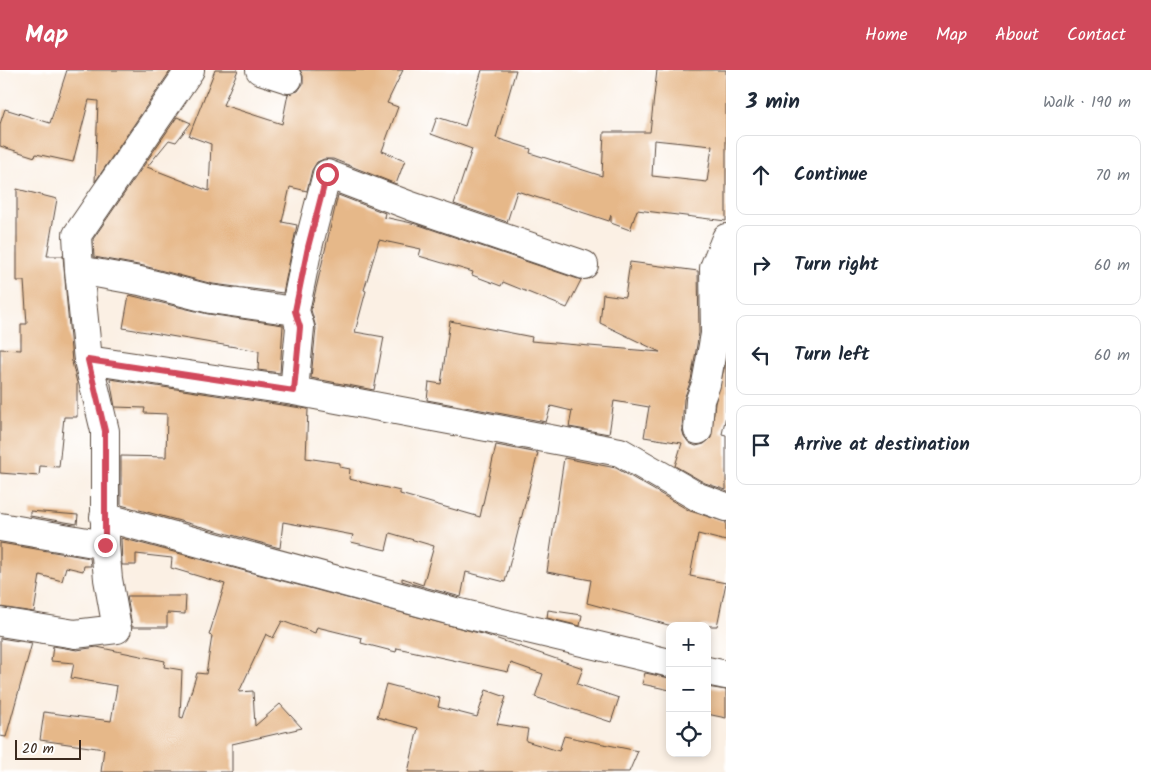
<!DOCTYPE html>
<html lang="en">
<head>
<meta charset="utf-8">
<style>
	:root { --surface:#fff; --page:#f2f2f3; --text:#1f2937; --muted:#747a83; --line:#e0e1e3; --accent:#d1495b }
	body { margin:0; font-family:Kalam,sans-serif; background:var(--page); color:var(--text) }
	.controls { position:absolute; right:15px; bottom:15px; display:grid; overflow:hidden; border-radius:10px; box-shadow:0 2px 8px #0003 }
	.controls button { width:45px; height:45px; display:grid; place-items:center; padding:0; border:0; border-bottom:1px solid var(--line); background:var(--surface); color:var(--text); font:25px sans-serif }
	.scale { position:absolute; left:15px; bottom:12px; width:66px; box-sizing:border-box; padding-left:5px; border:2px solid #3b2a1e; border-top:0; font-size:14px; line-height:18px; white-space:nowrap; color:#3b2a1e; -webkit-text-stroke:4px #fff; paint-order:stroke }
	.stop { position:absolute; width:15px; height:15px; margin:-11px; border:4px solid #d1495b; border-radius:50%; background:#fff }
	.stop.end { background:#d1495b; border-color:#fff; box-shadow:0 1px 5px #0008 }
	.list { margin:0; padding:0; list-style:none }
	h2 { display:flex; justify-content:space-between; align-items:center; height:65px; margin:0; padding:0 20px; font-size:21px }
	h2 small { font-size:16px; font-weight:400; color:var(--muted) }
	.list li { display:grid; grid-template-columns:32px 1fr auto; gap:15px; align-items:center; box-sizing:border-box; height:80px; margin:0 10px 10px; padding:0 10px; border:1px solid var(--line); border-radius:10px }
	.list b { display:block; font-size:19px; white-space:nowrap }
	.list em { font-size:16px; font-style:normal; color:var(--muted) }
	.icon { flex:none; width:28px; height:28px; fill:none; stroke:currentColor; stroke-width:2; stroke-linecap:round; stroke-linejoin:round }
	.map { position:relative; flex:none; width:726px; height:702px; overflow:hidden }
	header { display:flex; align-items:center; gap:30px; box-sizing:border-box; height:70px; padding:0 25px; background:var(--accent); color:#fff }
	header strong { font-size:24px }
	nav { display:flex; gap:28px; margin-inline-start:auto; font-size:18px }
	main { display:flex }
	aside { flex:1; background:var(--surface) }
	.map>svg:first-child { display:block }
	.building { fill:#e6b889; fill-rule:evenodd }
	.lines { fill:none; stroke-linecap:round; stroke-linejoin:round }
	.minor-casing { stroke:#58483c; stroke-width:30 }
	.minor { stroke:#fff; stroke-width:28 }
	.route { stroke:#d1495b; stroke-width:6 }
</style>
</head>
<body>
<header>
<strong>Map</strong>
<nav><a>Home</a><a>Map</a><a>About</a><a>Contact</a></nav>
</header>
<main>
<div class="map">
<svg width="726" height="702" viewBox="0 0 726 702">
	<rect width="100%" height="100%" fill="#fff"/>
	<filter id="ink" filterUnits="userSpaceOnUse"><feTurbulence type="fractalNoise" baseFrequency=".02" numOctaves="2"/><feDisplacementMap in="SourceGraphic" scale="10" xChannelSelector="R" yChannelSelector="G"/><feConvolveMatrix kernelMatrix="1 2 1 2 8 2 1 2 1" color-interpolation-filters="sRGB"/></filter>
	<filter id="wash" filterUnits="userSpaceOnUse"><feTurbulence type="fractalNoise" baseFrequency=".0096" numOctaves="4" result="noise"/><feDisplacementMap in="SourceGraphic" scale="20" xChannelSelector="R" yChannelSelector="G"/><feGaussianBlur stdDeviation="1.12" result="paint"/><feColorMatrix in="noise" values="0 0 0 0 0 0 0 0 0 0 0 0 0 0 0 0 0 1.4 0 .05"/><feComposite in="paint" operator="in"/></filter>
	<g filter="url(#wash)">
		<rect width="100%" height="100%" fill="#fbf0e4"/>
		<g id="blocks">
			<path class="building" d="M67 0H171L95 112 98 31 89 30 73 92 36 84 35 87 0 76V54L5 39 50 53Z
				M215 0H238L223 35 282 54 288 24 298 21 303 14V6L300 0H403L387 33 398 37 382 81 405 90 396 114 333 89H324L317 92 312 100 307 121 290 117 282 152 297 155 283 223 213 214 144 196 94 187 93 169 177 47 191 53 176 72 169 70 147 97 209 121 211 74 189 66Z
				M482 0H516L496 68 531 79 530 83 602 106 604 62H650L657 0H726V151L637 140 630 160 611 153V145L609 151 517 121 507 152 454 134 472 79 431 64 437 47 465 56ZM654 70 712 76 707 112 652 106Z
				M17 119 57 129 47 186H63L72 292 77 313V347H64L59 397 40 396 39 406 0 403V279L21 280V254H27L24 211H17Z
				M338 125 385 143 384 147 416 154 581 210 567 238 503 212 501 216 472 205 473 202 419 186 421 179 379 170 364 220 366 221 355 262 384 267 374 320 311 308 316 258 311 240Z
				M630 192 698 201 699 263 691 310 684 329 682 359 684 366 689 373 696 376 704 374 711 368 715 333 726 291V346L722 364 726 365V420L705 413 675 396 682 373 644 367 649 337 614 331 609 364 569 357 572 341 551 336 546 352 427 330 429 312 441 314 450 251 532 267 531 271 660 282 600 253 603 224 625 227Z
				M129 225 208 244 283 255 280 303 258 300 259 281 123 258Z
				M110 309 308 339 306 388 340 393V397L350 399 349 409 400 421V424L480 447 496 375 538 383 505 512 466 502 461 527 402 511V508L423 515 434 476 390 463 386 480 351 472 353 465 283 452 280 478 121 435V386L166 387 167 344 144 343 145 338 115 337Z
				M564 388 616 398 690 441 726 452V471L698 464 690 506 726 513 717 556H672L587 533 591 510 547 502Z
				M30 441 78 445 77 454 30 446Z
				M121 468 486 565 583 598 577 614 619 628 611 652 535 627 543 604 511 593 508 602 397 578 396 582 361 573 362 568 317 557 315 563 282 551 273 568 266 564 239 622 253 621 255 656 280 634 302 658 232 674V702H101L104 679 40 670 44 642 111 651 117 616 71 608 74 593 51 591 53 576 77 580 97 577 165 591 164 597 182 600 180 647 183 648 197 603 206 604 212 566 209 565 225 514 171 498 172 488 136 484V495H122Z
				M0 473 90 488 91 496H84L83 501 66 497 62 511 40 505 34 542 0 537Z
				M127 526H186L185 544 167 543V557H132Z
				M548 540 582 545 580 556 547 548Z
				M0 568 32 573 6 667 0 666Z
				M645 603 670 608V620L642 614Z
				M386 614 440 628 438 637 477 647 486 620 506 627 497 654 528 659 526 671 559 681 564 666 638 681 629 702H408L418 658 377 647Z
				M707 617 726 620V648L707 644Z"/>
		</g>
	</g>
	<g filter="url(#ink)">
		<use href="#blocks" fill-opacity="0" stroke="#58483c" stroke-width="1"/>
		<g class="lines">
			<defs>
				<path id="minor" d="M260 0 288 9
					M79 200 140 211 210 229 295 241
					M88 290 294 321 620 382 698 427 726 437
					M294 321 300 257 295 241 308 177 327 104 411 136 584 195
					M698 360 700 330 706 314 715 264 714 198 726 168
					M104 447 452 541 670 593
					M0 457 105 475
					M0 552 75 564 117 559 108 509 105 475V361L88 290 79 200 77 165 190 0
					M707 601 726 605"/>
			</defs>
			<use href="#minor" class="minor-casing"/>
			<use href="#minor" class="minor"/>
		</g>
	</g>
	<g class="lines" filter="url(#ink)">
		<path class="route" d="M105 475V361L88 290 294 321 300 257 295 241 308 177 327 104"/>
	</g>
</svg>
<div class="controls">
<button>+</button>
<button>−</button>
<button><svg class="icon" aria-label="locate" viewBox="0 0 24 24"><circle cx="12" cy="12" r="6"/><path d="M12 2v4M12 18v4M2 12h4M18 12h4"/></svg></button>
</div>
<div class="scale">20 m</div>
<div class="stop" style="left:327px;top:104px"></div>
<div class="stop end" style="left:105px;top:475px"></div>
</div>
<aside>
<h2>3 min<small>Walk · 190 m</small></h2>
<ul class="list">
<li><svg class="icon" aria-label="ahead" viewBox="0 0 24 24"><path d="M12 20V5M6 11l6-6 6 6"/></svg><div><b>Continue</b></div><em>70 m</em></li>
<li><svg class="icon" aria-label="right" viewBox="0 0 24 24"><path d="M7 20v-9h11M14 6l5 5-5 5"/></svg><div><b>Turn right</b></div><em>60 m</em></li>
<li><svg class="icon" aria-label="left" viewBox="0 0 24 24"><path d="M17 20v-9H6M10 6l-5 5 5 5"/></svg><div><b>Turn left</b></div><em>60 m</em></li>
<li><svg class="icon" aria-label="arrive" viewBox="0 0 24 24"><path d="M6 21V4h12l-3 4 3 4H6"/></svg><div><b>Arrive at destination</b></div></li>
</ul>
</aside>
</main>
</body>
</html>
